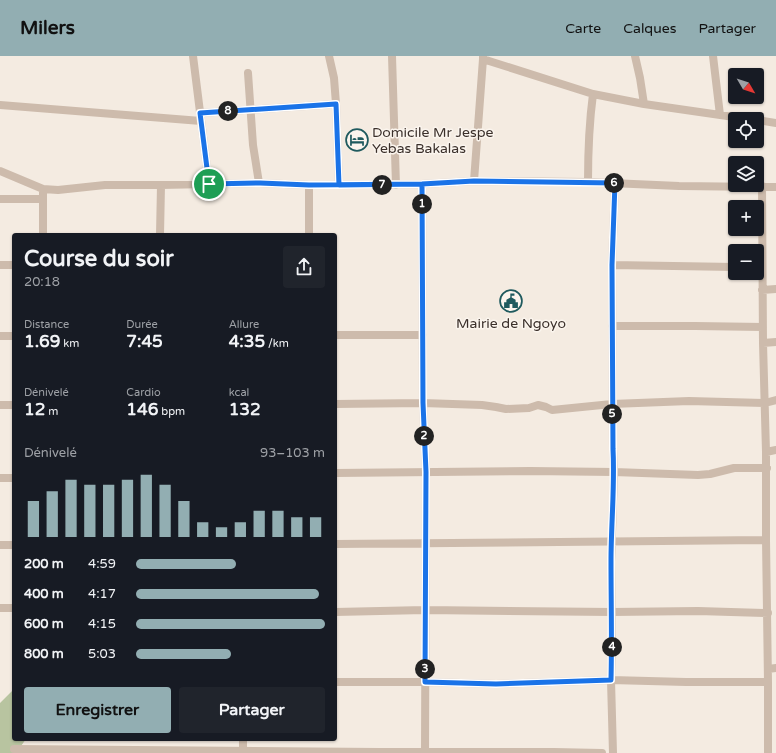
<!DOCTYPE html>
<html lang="fr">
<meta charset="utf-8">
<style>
:root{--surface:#171b24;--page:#20242c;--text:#f1f3f6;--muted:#9ea1a6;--accent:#92aeb2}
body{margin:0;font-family:"Varela Round",sans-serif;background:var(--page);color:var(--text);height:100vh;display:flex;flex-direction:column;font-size:15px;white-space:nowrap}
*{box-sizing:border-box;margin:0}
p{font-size:13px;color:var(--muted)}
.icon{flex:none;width:22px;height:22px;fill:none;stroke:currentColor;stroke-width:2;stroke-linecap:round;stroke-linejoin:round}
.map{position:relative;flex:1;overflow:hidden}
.side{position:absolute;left:12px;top:177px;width:325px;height:508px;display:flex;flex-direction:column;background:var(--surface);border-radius:4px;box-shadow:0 1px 3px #0004}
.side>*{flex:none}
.needle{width:26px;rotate:129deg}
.fabs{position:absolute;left:728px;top:12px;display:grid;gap:8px}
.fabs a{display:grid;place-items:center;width:36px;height:36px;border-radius:4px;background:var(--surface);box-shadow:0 1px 3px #0004;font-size:20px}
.pin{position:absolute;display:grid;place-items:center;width:34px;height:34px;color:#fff;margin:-17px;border:2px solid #fff;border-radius:50%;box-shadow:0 1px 4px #0007}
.km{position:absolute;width:20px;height:20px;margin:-10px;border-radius:50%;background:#222;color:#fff;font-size:11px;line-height:20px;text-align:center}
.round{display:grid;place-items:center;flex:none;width:42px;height:42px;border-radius:4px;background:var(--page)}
.head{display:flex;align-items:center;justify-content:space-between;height:68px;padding:0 12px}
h1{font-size:22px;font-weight:700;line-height:30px}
.figures{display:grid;grid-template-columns:repeat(3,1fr);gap:6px;height:68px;padding:4px 12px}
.figures div{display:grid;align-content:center}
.figures b{font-size:17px;font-weight:700}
.figures small{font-size:11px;font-weight:400}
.figures p{font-size:11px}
.chart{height:112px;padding:8px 12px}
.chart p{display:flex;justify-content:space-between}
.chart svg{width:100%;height:72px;margin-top:4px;stroke:var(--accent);stroke-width:6}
.primary-button{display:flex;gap:8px;margin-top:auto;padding:8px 12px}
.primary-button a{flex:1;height:46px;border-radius:4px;background:var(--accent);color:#111;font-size:16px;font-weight:700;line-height:46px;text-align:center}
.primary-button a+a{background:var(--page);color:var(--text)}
ul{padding:0 12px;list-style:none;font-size:13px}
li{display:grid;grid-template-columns:64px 48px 1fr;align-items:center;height:30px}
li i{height:10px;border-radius:5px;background:var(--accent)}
header{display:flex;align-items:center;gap:24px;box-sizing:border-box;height:56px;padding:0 20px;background:var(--accent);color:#111}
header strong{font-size:19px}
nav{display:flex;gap:22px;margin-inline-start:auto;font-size:14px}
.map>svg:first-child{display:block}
.green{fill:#b8c4a0}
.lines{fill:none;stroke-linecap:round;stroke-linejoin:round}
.minor{stroke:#cdbbac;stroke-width:8}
.route-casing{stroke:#fff;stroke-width:8}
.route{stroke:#1a73e8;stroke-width:5}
.labels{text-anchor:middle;stroke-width:3;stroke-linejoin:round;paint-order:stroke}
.poi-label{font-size:14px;fill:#3b302b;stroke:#fbf5ee;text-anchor:start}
</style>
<header>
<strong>Milers</strong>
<nav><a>Carte</a><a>Calques</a><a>Partager</a></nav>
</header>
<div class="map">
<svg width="776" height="697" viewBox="0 0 776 697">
<rect width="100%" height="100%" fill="#f4ebe1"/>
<!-- green -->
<path class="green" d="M14,633V683H26L16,697H0V647Z"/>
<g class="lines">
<!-- minor -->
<path class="minor" d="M193,0L209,128
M329,0L334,22L336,48L339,129
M392,0L396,129
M483,0V3L489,5L593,38L644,48L748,63
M635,0L640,22L644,48
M713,0L720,59
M248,17L253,89L259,127
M0,49L201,65
M200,57L336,48
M757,64L776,67
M0,115L43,133L58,134L105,129H161L259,127L309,129L422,128L474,125L588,126L679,130L776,131
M474,125L483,3
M588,126C588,95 589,68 593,38
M422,128L423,347L426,416L425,697
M762,130L763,287L766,396V484L768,626V697
M0,143H43
M43,179V133
M160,179L161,129
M309,179V129
M0,209H14
M612,209L735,211
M762,234L776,233
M612,270H695L763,271
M335,279H423
M0,280H14
M763,287L776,286
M335,348L423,347L482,349L496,351L506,353L529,352L538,349L546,351L552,354L612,348L689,345L765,347L776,344
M0,349H14
M766,396L776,394
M335,417L530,415L614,416L698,419L710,418L734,412H767
M0,422H14
M335,488L766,484
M0,489H14
M0,552H14
M335,556L425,554L612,556L698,555L768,557
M768,613L776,612
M335,626H425L496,628L611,624L686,626H768
M14,693L379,696H554L602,697
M243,697V683
M613,697L611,624L612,590L611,506L614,416L613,393L612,209L615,127"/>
</g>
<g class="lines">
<!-- route casing -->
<g class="route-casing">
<path id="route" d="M209,128L260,127L309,129L422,128L423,347L426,416L425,626L496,628L611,624C612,584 611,545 611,505C611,468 615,430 613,393L612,209L615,127L474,125L422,128L339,129L336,48L200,57L209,128"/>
</g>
<!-- route -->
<use href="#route" class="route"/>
</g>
<!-- icons -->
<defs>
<g id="hotel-ring" transform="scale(1.15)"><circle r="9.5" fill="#fbf5ee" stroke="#1f5a5e" stroke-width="1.5"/><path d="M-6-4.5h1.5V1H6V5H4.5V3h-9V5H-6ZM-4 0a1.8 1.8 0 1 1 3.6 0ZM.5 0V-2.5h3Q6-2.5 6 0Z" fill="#1f5a5e"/></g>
<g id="civic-ring" transform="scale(1.15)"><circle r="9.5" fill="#fbf5ee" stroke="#1f5a5e" stroke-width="1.5"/><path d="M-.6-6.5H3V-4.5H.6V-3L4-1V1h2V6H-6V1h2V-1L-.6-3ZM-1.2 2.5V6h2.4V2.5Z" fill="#1f5a5e"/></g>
</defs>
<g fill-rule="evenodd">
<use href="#hotel-ring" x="357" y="84"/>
<use href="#civic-ring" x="511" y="245"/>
</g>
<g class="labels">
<!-- poi labels -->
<g class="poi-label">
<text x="372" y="81">Domicile Mr Jespe<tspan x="372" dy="16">Yebas Bakalas</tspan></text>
<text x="511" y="272" text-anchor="middle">Mairie de Ngoyo</text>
</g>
</g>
</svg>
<div class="fabs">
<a><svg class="needle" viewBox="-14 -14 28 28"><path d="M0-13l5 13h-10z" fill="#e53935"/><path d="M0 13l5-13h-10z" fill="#9ea1a6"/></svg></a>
<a><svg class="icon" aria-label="locate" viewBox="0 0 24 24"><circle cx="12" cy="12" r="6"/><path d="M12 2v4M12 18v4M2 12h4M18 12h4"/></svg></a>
<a><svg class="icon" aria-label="layers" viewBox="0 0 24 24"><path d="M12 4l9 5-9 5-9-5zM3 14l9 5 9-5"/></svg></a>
<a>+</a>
<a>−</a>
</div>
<div class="pin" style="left:209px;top:128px;background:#1e9e55"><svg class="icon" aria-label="arrive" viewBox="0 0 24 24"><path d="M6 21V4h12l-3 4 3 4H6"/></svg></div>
<b class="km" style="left:422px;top:148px">1</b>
<b class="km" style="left:424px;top:380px">2</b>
<b class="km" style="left:425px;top:613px">3</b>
<b class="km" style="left:612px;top:591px">4</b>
<b class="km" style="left:612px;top:358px">5</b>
<b class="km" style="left:614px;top:127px">6</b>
<b class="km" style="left:382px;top:129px">7</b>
<b class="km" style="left:228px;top:55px">8</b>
<section class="side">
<div class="head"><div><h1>Course du soir</h1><p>20:18</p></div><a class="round"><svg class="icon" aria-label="share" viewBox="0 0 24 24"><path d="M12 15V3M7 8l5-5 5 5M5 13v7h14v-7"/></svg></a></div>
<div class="figures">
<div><p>Distance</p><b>1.69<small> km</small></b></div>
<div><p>Durée</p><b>7:45</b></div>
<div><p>Allure</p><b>4:35<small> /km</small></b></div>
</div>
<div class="figures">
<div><p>Dénivelé</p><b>12<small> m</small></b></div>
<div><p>Cardio</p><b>146<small> bpm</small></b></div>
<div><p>kcal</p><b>132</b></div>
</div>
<div class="chart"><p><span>Dénivelé</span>93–103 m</p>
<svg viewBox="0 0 160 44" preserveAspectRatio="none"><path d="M5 44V22M15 44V16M25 44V9M35 44V12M45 44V12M55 44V9M65 44V6M75 44V12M85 44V22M95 44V35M105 44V38M115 44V35M125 44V28M135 44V28M145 44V32M155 44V32"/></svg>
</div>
<ul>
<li><b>200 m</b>4:59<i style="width:53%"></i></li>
<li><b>400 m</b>4:17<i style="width:97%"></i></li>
<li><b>600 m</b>4:15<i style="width:100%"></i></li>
<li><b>800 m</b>5:03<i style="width:50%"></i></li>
</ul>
<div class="primary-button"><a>Enregistrer</a><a>Partager</a></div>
</section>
</div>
